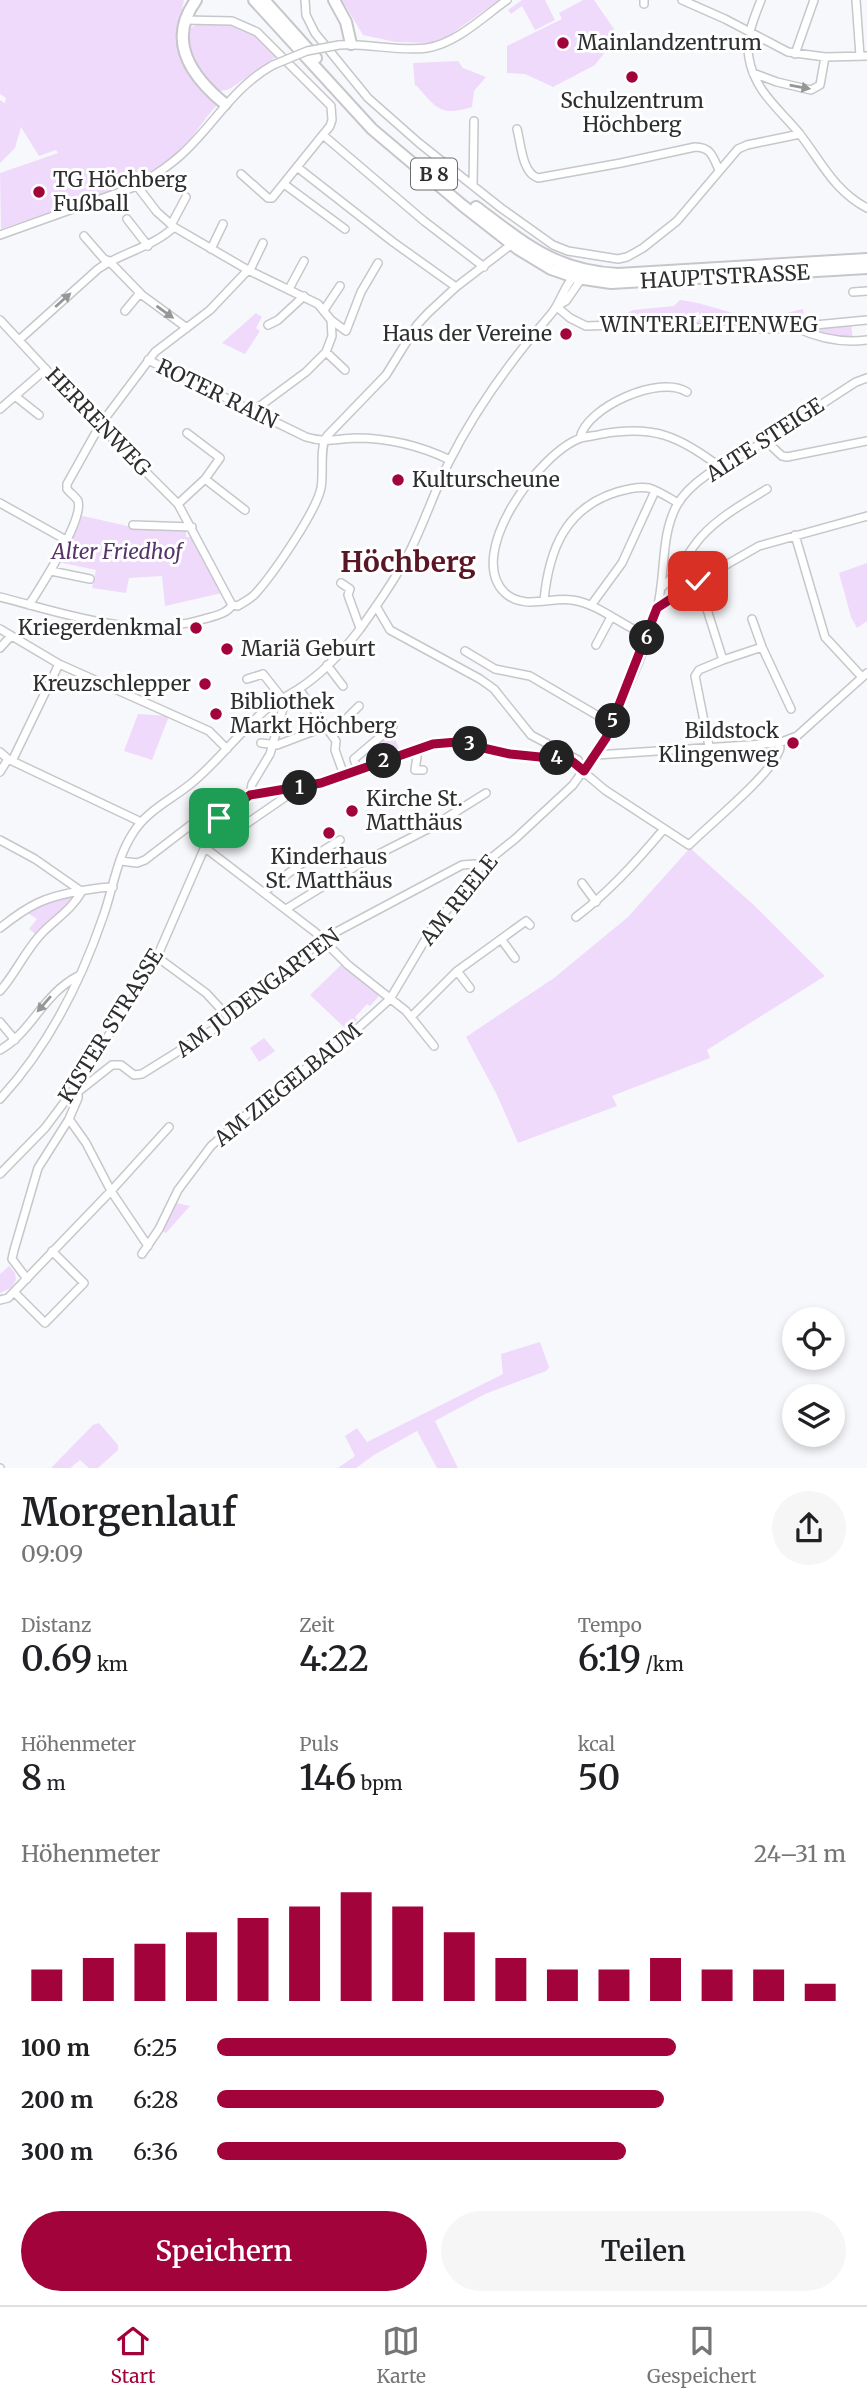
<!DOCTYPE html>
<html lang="de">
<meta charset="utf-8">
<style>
:root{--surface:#fff;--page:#f6f6f6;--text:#202124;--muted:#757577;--line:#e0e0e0;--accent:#a2033b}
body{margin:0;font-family:Merriweather,serif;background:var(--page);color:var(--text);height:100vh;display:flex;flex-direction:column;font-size:26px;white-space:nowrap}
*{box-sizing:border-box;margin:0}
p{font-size:23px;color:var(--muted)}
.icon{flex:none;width:38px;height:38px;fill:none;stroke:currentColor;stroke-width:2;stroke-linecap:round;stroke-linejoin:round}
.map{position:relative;height:1468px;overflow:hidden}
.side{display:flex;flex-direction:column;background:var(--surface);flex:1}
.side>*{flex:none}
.tools{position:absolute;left:782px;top:1307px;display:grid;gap:14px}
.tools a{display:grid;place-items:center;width:63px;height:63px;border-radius:50%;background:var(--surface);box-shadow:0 4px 10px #0003;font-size:35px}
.pin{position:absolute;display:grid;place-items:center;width:60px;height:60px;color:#fff;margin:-30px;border-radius:14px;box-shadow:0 4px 10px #0006}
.km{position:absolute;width:35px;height:35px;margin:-18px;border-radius:50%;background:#222;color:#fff;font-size:19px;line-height:35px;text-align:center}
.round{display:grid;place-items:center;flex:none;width:74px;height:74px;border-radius:37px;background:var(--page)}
.summary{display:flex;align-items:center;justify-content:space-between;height:119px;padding:0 21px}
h1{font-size:38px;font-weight:600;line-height:52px}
.stats{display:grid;grid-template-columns:repeat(3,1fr);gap:10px;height:119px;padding:7px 21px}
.stats div{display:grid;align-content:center}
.stats b{font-size:35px;font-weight:600}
.stats small{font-size:19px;font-weight:400}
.stats p{font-size:19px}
.chart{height:196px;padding:14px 21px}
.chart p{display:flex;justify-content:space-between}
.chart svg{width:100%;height:126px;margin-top:7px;stroke:var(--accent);stroke-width:6}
.action{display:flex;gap:14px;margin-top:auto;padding:14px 21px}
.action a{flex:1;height:80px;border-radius:42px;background:var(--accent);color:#fff;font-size:28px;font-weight:600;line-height:80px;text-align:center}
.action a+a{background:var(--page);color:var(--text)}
ul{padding:0 21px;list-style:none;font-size:23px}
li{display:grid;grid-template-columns:112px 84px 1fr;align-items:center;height:52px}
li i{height:18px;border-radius:9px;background:var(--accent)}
.menu{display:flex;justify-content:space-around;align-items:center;height:98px;border-top:2px solid var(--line);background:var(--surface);font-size:19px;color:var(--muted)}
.menu a{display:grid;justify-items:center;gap:4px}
.menu .selected{color:var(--accent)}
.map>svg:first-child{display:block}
.green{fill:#efdafc}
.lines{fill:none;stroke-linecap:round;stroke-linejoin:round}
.street-casing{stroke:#c6c7cb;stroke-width:10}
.primary-casing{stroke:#c6c7cb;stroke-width:14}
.street{stroke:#fff;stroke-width:7}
.primary{stroke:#fff;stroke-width:10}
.street-bridge-casing{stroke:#c6c7cb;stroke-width:10;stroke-linecap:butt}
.street-bridge{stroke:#fff;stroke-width:7}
.oneway{fill:#969697}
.route-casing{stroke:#fff;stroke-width:14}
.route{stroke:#a2033b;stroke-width:9}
.poi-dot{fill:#a2033b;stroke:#fff;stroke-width:2.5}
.labels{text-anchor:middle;stroke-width:6;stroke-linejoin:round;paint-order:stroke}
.shield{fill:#fff;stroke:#6c6d6d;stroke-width:2}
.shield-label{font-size:19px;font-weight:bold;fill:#2d2e2f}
.poi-label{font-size:21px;fill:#2d2e2f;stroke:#fff;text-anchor:start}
.street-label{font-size:21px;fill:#2d2e2f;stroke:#fff}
.park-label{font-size:21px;font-style:italic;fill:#57356a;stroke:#fff}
.district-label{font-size:28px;font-weight:bold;fill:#5b1625;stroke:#fff}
</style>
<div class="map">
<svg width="867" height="1469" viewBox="0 0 867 1469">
<rect width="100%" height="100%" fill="#f7f8fb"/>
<!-- green -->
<path class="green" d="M0,0H184C172,52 178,69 218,104C203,119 192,141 176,154C127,193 59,208 1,229L0,173L58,153L56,150L39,156L21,127L15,148L0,163V100L5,103L6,98L0,94Z
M342,0H499L447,37L431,43L395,42L363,35Z
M522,0H545L555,20L535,30L522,6L511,14L508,10Z
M583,0H594L618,35L595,65L553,87L525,74L507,73V46L562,19L559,13Z
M203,21L247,25L279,55L231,88C202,103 188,50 187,30Z
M458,61L463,68L486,77L474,91L472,107C441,117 436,108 417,86H415L413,63Z
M680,300C704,302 725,313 749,316C767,319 785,313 803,309L805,325L749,327L695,325L699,319V312L688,314L687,323L643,320L603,322L602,314H610L617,319L633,310L674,306Z
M256,313L262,317L256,328L260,331L245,354L222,343Z
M851,324L853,339L812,331L810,329Z
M78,515L132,527L186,531V537H193L222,593L165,606L162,576L129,578L126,593L92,588L96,570L58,562Z
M867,563V621L857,628L851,617L839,573Z
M138,714L169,716L152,760L124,751Z
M391,730L402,755L390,759L386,752L368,758L366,751Z
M690,848L756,907L825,976L707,1050L710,1058L612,1096L617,1106L518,1143L497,1095L466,1037L554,978L628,917Z
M72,895L75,900L37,935L29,929L37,919L26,912L45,902Z
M342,964L379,996L370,1006L367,1004L355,1017L357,1020L347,1030L310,995Z
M264,1038L275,1051L259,1062L250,1048Z
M172,1202L190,1206L166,1233L159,1229Z
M9,1266L15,1273L16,1280L11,1288L0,1293V1274Z
M540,1342L549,1367L546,1371L485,1394L435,1421L458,1468H437L417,1431L374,1455L356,1468H338L355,1456L345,1436L357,1428L367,1442L503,1374L501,1354Z
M99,1423L118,1445V1450L98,1468H89L80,1460L70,1468H51L93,1425Z"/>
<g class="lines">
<!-- street casing -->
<g class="street-casing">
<path id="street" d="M305,0L306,15L315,33L368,98L419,143L501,208L553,245L568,251L618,259L627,257L643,248L677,221L738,149L747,145L800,134
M682,0L725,19L788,52L825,57L867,56
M761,0C754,18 745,38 749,58C754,90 779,109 799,133C821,161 834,191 867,208
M856,0L860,56
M644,4V0
M185,20L232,21L257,32L331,106L332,120L330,126L272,198H268L241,174
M339,45C368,43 400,52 427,48C457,43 483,17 507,0
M795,54L814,0
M753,73L777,82L811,90L820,85L825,57
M517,129C521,144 522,173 538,178L621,163L695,147C711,147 713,157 719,170
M323,135L424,221L484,267
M297,167L393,242L456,287
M284,184L345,229
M473,185L474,121
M137,186L157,212L174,227L248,270L318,304L331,320L332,336L326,352L306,372L260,406L256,414
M127,219L148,246
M171,225L186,197
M0,235L137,186C152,177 169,166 182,154C215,124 232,88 273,65
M84,236L104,259L109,261L142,295L187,328
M211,249L223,224
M250,270L263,243
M289,289L304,261
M853,292L867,291
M559,305L566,301L582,278
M557,307L570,318L586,326L646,324L713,329H773L867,320
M324,310L340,286
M125,311L140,293
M0,320L78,404L178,504L232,605
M331,320L346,331L361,292L378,263
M268,325L278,320L304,296
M797,328C820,339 842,343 867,340
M19,340L98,269C122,252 152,248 174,227
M326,352L345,370
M148,360L306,437C325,443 335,439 355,438C387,438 421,446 450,460
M15,396L39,415
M0,409L46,369
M580,438C586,407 661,374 687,392
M766,441L782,456L787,457L867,441
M205,479L245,510
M0,503L66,540
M178,504L205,479L220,458L187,433
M133,525L192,527
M795,535L825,637L862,677
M51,571L90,579
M698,581L723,660L699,670L695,676L709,746
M341,583L350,589L348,595L360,628
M661,588C679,574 686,554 701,537C719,517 744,503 767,489
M0,597C67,614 135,640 204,619C214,616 227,614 232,605
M544,600C549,550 565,508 617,492C627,489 639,486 649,488C659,491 669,498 678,503
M592,604L622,563L655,491
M29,605C40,588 84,519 78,501C76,497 70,493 67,489V484L100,425L155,352L210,310L248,270
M232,605L238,606C245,601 251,599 256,593C273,574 316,512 321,488C324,473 319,446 327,436L386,375L417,325L428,313L456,287L512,244
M376,606L390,630L480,679L494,689L531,735L578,760L582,767
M657,608L698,581L759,546L867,516
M0,629L59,664L209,731L227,749
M648,636C621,626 600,604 572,600C549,597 524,610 505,593C464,554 540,452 581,438C588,436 595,436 602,434C654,425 679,436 720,467
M596,645L611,617
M762,647L791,709
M0,648L11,636
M465,651L495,669L530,676L612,724
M723,660L762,647L752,619
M327,665L343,686
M247,679L263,674
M299,689L336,741L335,750L344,775
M332,733L359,706
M261,743L277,745L314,731
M418,750L415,770H423
M0,752L8,759L141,822
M596,755L779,743L797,736L867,673
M12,761L59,664
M358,771L354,759L393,726
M0,772L8,759
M250,795L322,783L433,744L457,742L510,754L535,755L573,763L605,790L689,845C708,826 770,775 778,753C781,748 780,748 779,743
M212,822L250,795L252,784L270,754L284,705L282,698L263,674
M246,824L294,791
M0,840L35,859L81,891
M204,847L315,932L348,965L406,1011L434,1046
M121,861L137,863L145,860L192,824L204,819L212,822
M582,883L596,902
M264,892L298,866L340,840
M286,909L361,863L430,828L486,793
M576,917C609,892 636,862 663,830
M0,928C29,905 44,897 80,891C92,889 101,887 113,887
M501,939L515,958
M157,957L206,993L230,1019
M457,971L470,988
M0,991C16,973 26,949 43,932C57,918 72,909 82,891
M411,1017L457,971L526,921L530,925
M0,1022L15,1040
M0,1050C32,1032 42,995 78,976
M79,1091L112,1065H121L134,1075L142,1074L227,1021L323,939L462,865L475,864L480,867
M0,1099C48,1047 80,984 103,917C113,889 117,857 133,833C147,810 173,799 193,782C219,760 239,733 264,711C275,702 288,696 300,688C323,673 343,651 360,629C378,604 397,577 411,549C425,520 435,490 449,462C476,408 511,360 551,314C561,303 564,284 576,275
M69,1119L86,1143L111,1191L148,1246
M0,1174L45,1128L69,1096L138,990L157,957L211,833L212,822
M142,1254L159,1229L178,1190L211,1146L246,1115L358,1028L390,999L434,925L471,882L480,867L515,839L573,785L606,738C624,695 645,653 657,609C666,575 660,536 677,505C694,475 739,457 767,440C797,421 826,401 856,382L867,378
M27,1279L12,1259L14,1250L38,1168L69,1119L78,1098V1090
M14,1292L45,1323L84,1283L52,1251
M0,1300L8,1298L111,1191L169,1127
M0,1468V1469"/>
</g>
<!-- primary casing -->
<g class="primary-casing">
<path id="primary" d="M196,0C166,41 192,77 225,104
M254,0L372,129L462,205L518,249L551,269L577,278L611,283L867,268
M264,0L316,58
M334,0L346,22L351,44
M476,207C524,243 555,271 618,274L867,259"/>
</g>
<!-- street -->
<use href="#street" class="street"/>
<!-- primary -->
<use href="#primary" class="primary"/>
<!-- street-bridge casing -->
<g class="street-bridge-casing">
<path id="street-bridge" d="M273,65L307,51L339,45"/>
</g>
<!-- street-bridge -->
<use href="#street-bridge" class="street-bridge"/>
</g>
<!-- one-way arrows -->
<defs><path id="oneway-solid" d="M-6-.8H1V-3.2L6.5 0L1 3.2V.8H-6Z" transform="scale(1.75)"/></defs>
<g class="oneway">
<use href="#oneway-solid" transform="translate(800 87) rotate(10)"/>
<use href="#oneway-solid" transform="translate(63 300) rotate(-42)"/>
<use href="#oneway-solid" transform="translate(165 312) rotate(36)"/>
<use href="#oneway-solid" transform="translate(44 1004) rotate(131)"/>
</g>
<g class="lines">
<!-- route casing -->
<g class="route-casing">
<path id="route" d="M219,818L250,795L321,783L433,744L457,742L510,754L560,759L573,762L584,771L606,738L657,608L698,581"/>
</g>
<!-- route -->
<use href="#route" class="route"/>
</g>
<!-- markers -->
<g class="poi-dot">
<circle cx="563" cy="43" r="7"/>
<circle cx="632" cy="77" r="7"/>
<circle cx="39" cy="192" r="7"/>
<circle cx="566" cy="334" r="7"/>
<circle cx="398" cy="480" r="7"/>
<circle cx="196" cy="628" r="7"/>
<circle cx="227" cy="649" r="7"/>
<circle cx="205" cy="684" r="7"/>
<circle cx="216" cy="714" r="7"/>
<circle cx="793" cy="743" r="7"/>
<circle cx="352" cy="811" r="7"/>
<circle cx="329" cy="833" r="7"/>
</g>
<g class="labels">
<!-- shield labels -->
<rect class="shield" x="411" y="158.5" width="46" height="31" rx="5"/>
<g class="shield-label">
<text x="434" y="181">B 8</text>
</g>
<!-- poi labels -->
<g class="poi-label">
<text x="577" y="50">Mainlandzentrum</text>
<text x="632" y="108" text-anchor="middle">Schulzentrum<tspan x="632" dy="24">Höchberg</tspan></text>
<text x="53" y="187">TG Höchberg<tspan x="53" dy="24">Fußball</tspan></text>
<text x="552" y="341" text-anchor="end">Haus der Vereine</text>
<text x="412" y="487">Kulturscheune</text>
<text x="182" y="635" text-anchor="end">Kriegerdenkmal</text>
<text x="241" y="656">Mariä Geburt</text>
<text x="191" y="691" text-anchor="end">Kreuzschlepper</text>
<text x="230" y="709">Bibliothek<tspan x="230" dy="24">Markt Höchberg</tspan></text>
<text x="779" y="738" text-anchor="end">Bildstock<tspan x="779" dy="24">Klingenweg</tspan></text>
<text x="366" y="806">Kirche St.<tspan x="366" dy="24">Matthäus</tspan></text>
<text x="329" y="864" text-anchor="middle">Kinderhaus<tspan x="329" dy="24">St. Matthäus</tspan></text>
</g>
<!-- street labels -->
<g class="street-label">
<text transform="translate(725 277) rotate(-3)" y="7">HAUPTSTRASSE</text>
<text x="709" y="332">WINTERLEITENWEG</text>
<text transform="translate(217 394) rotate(26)" y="7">ROTER RAIN</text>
<text transform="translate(98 422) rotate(46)" y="7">HERRENWEG</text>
<text transform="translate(765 440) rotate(-33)" y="7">ALTE STEIGE</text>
<text transform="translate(459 900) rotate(-51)" y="7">AM REELE</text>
<text transform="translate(258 993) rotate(-37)" y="7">AM JUDENGARTEN</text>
<text transform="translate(111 1026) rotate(-58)" y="7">KISTER STRASSE</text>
<text transform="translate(288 1085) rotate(-39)" y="7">AM ZIEGELBAUM</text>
</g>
<!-- park labels -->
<g class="park-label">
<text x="117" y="559">Alter Friedhof</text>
</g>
<!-- district labels -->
<g class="district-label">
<text x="408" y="572">Höchberg</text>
</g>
</g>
</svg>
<div class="tools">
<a><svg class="icon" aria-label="locate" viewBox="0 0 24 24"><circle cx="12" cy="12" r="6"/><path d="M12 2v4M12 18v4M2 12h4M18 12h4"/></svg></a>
<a><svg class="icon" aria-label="layers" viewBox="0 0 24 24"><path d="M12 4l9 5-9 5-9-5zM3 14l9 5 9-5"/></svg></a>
</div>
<div class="pin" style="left:219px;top:818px;background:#1e9e55"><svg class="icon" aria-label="arrive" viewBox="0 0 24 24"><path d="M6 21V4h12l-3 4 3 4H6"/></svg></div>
<div class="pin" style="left:698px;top:581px;background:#d93025"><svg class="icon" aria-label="check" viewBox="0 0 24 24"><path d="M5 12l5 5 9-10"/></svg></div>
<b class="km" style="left:300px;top:788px">1</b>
<b class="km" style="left:384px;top:761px">2</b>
<b class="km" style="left:470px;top:744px">3</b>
<b class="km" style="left:557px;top:758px">4</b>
<b class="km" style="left:613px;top:721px">5</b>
<b class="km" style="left:647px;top:638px">6</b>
</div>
<section class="side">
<div class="summary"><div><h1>Morgenlauf</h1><p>09:09</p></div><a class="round"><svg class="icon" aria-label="share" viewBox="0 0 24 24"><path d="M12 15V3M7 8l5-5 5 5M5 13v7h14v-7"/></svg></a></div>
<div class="stats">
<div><p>Distanz</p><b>0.69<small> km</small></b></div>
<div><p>Zeit</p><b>4:22</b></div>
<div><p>Tempo</p><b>6:19<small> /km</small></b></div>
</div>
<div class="stats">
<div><p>Höhenmeter</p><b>8<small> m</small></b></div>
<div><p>Puls</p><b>146<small> bpm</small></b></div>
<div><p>kcal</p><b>50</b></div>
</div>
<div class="chart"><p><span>Höhenmeter</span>24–31 m</p>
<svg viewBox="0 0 160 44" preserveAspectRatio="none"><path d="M5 44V33M15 44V29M25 44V24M35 44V20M45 44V15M55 44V11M65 44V6M75 44V11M85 44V20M95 44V29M105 44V33M115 44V33M125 44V29M135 44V33M145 44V33M155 44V38"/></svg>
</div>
<ul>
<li><b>100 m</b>6:25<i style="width:73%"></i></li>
<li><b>200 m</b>6:28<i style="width:71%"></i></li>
<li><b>300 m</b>6:36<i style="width:65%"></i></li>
</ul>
<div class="action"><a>Speichern</a><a>Teilen</a></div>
</section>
<nav class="menu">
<a class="selected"><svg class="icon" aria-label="home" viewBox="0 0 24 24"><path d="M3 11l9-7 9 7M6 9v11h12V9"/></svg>Start</a>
<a><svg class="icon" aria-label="map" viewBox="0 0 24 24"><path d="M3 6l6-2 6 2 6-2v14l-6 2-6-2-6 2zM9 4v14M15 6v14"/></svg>Karte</a>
<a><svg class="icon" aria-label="saved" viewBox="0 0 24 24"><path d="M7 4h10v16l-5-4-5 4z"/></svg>Gespeichert</a>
</nav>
